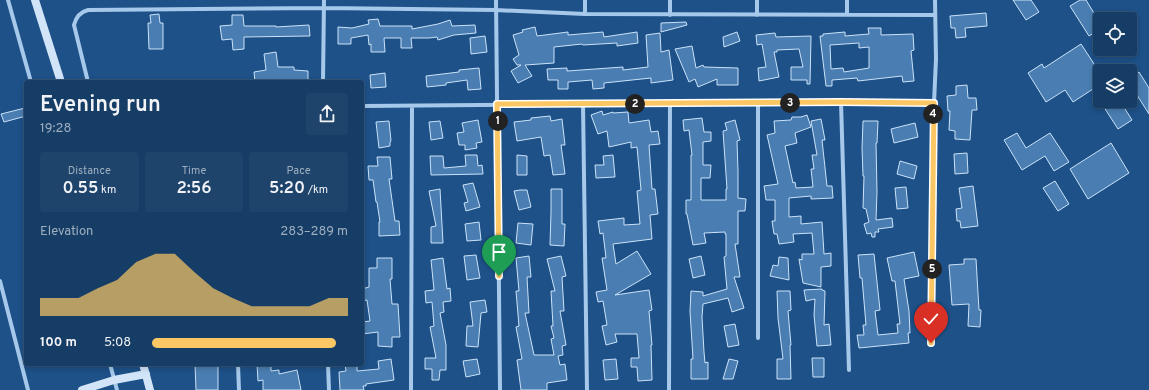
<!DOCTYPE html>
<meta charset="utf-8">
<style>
:root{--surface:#163d66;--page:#1f446c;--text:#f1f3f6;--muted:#9eaebf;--line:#35567a;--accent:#fbc765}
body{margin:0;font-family:Overpass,sans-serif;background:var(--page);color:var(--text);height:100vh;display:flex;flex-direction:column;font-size:15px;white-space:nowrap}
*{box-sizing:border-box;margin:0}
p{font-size:13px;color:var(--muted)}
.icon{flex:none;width:22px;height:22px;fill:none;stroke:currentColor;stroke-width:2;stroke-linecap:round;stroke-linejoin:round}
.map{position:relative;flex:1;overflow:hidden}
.drawer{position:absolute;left:24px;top:80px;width:340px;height:286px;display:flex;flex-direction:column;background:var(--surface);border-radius:4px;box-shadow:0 2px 6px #0003,0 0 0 1px var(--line)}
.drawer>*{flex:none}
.fabs{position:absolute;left:1093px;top:12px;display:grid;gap:8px}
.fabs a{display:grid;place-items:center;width:44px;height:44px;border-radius:4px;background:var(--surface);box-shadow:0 2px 6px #0003,0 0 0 1px var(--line);font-size:20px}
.pin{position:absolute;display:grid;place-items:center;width:34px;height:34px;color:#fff;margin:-41px -17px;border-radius:50% 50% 50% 0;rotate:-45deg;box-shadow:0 0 4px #0007}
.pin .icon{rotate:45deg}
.km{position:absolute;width:20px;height:20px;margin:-10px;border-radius:50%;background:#222;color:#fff;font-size:11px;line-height:20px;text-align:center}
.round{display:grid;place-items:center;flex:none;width:42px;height:42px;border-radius:4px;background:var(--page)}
.headline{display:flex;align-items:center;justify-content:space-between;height:68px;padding:0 16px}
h1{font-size:22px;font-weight:600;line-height:30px}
.figures{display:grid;grid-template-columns:repeat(3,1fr);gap:6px;height:68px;padding:4px 16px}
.figures div{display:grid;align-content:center;border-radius:4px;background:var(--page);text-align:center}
.figures b{font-size:17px;font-weight:600}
.figures small{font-size:11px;font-weight:400}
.figures p{font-size:11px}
.chart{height:112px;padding:8px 16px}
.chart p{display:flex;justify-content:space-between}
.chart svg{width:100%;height:72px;margin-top:4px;fill:var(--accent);opacity:.7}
ul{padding:0 16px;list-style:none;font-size:13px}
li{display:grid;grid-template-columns:64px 48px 1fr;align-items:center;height:30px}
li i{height:10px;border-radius:5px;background:var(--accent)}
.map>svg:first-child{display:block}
.building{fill:#4a7eb2;stroke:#cbe2f8;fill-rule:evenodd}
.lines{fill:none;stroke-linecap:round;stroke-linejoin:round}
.street{stroke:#a6c9eb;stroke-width:4}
.secondary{stroke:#d2e5f8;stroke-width:8}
.route-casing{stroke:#fff;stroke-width:8}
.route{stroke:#fbc765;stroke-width:5}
</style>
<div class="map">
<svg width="1149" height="390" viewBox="0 0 1149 390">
<rect width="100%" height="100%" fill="#1d5188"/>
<!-- building -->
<path class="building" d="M1013,0H1031L1039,12L1026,20Z
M1080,0H1086L1100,23V29L1089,36L1070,6Z
M986,13L987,26L965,28L966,37L956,38L955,28H951L950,16Z
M159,14L160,23H163V49H149L148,23H151L150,15Z
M232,15H243L244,26H276V27L309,25L310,36L244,37V49L233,50L232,39L222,40L220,26L232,25Z
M378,19L380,26H412V29L438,24L450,20L452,26L475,25L476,33L454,35L438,40L437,37L429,38H411L412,48H401V38H384L385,52H371V44L369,45L368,35L351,38V44H338V27L352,28L369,24L368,20Z
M686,22L687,25L661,32V23Z
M535,27L537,36L568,32V35L603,32L604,37L637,32L638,43L617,46V43L583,45L582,44L554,47V63L525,65L532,76L518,83L511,71L521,65H517L513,59L519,55L513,35L523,32L522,30Z
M868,28H881V35L913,34L914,50L911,51L914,81L903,82L902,76L858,81L857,78L832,80V86H826L820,36H823V34L845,32V36L869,34ZM859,43V48L869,47V68L844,72L843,68L831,69L830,45Z
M737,32L740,41L724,47L723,37Z
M660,33L661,52L669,50L673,80L651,83V78L604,83V88L593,89L592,80L568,82V89H558V80H548L547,69L567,68V71L623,67V70L648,67L646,35Z
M775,33L776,37L811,36L810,84H807V80H791V67H803L799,49L777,50V52H774L779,77L759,81L758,68L766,67L762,44L757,45L756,35Z
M485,36L487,52L471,54L470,38Z
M1081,44L1100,73V101L1093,89L1073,102L1065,90L1046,102L1028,73L1042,64L1044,68Z
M692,46L696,68L703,65L704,67L738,68V85H717V79L698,87L695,79L689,82L675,49Z
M276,52L278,67H294V70L308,71V82H283V80L274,82H255L254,72L266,70L264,54Z
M479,68L481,89L468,90L467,80L446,83V85L427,87L426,76L459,72V70Z
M1139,72L1149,88V114L1130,84V78Z
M385,73L386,87L371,88L370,75Z
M967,85L968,98H976L977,110H972L970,140L955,139V131L949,130L950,111H948L947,96L956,95V86Z
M1100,101H1120L1132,120L1118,129Z
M25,108L26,116L4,122L1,114Z
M602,111L603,115L613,112V113L628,112L629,123L649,120L651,132L658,131L660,144L649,145L652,189H655L658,214L650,215L652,239L613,244L616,264L637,251L651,274L615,295L649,290L652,310L649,311L652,345H651L652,380L638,381L637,367H631V358H639L637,334H615L617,342L606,345L602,326L607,325L603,301L598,302L596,292L607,290L602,258H606L603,233L600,234L598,221L624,218V225L640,224L637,191L641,190L637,147L631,148V142L609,147L607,131L598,134L591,115Z
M807,115L811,127L795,133L797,143L785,146L793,183L795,182L796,188L813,187L811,169H814L812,155H817L811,121L821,119L825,140H822L827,186H832L833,198L811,199V196L789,198V217L801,216V224L822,222L824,254L831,253V266L821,267V287L803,283L799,259L802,260V254H814L812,233L793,234L794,242L779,244L777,234H774L772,221H775V200H766L764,186L778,184L767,135L775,133L774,121L791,120L792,117H801Z
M550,116L551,121L562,119L565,145H561L565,174L553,175L550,155L544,156L541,137L517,141L514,122L531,120V118Z
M702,118L704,132H711V141L703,142V165H711L710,178H701V200H726V189H727L723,131L727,130L725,123L735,120L740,140L737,141L738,171V198L746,199L745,211H738V244H735L740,277H734L744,308L732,312L728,298L703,304L702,317L704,352L705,363L708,362V379H691V359H693L690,311L691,291L703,292V296L727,289L724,257L726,256V234H725V232L704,233L706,243L693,245L687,214H686V200H691V155H692L689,130L684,131L683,120Z
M478,120L482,142L476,143L477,148L465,150V145H459L457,133L464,132L462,123Z
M389,121L391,141L390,142V146L379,148L376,122Z
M440,121L443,138L431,140L429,122Z
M863,121H878L877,143H876L877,192L876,220L892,218L893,227L878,229L879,232H875V237H872L871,233L867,234L864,224L869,222L866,209L863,208L864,176H863L862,148Z
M915,123L918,137L894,143L891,129Z
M1017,133L1026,148L1050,133L1069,162L1054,171L1045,156L1022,170L1004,140Z
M1111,143L1129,173L1088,199L1070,169Z
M967,153L968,173L955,174L954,154Z
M465,155H477L478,166L482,165L483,174L431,175L430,156H443L444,168L466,166Z
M517,155L527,156V175H517Z
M613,155L615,177L596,178L595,165H604L603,156Z
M377,157H390L392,179H389L395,221H399L400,235L379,236V222H380L377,202H376L373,180H369L368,166H378Z
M900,161L917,166L914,179L897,174Z
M1055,181L1069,204L1058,211L1043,188Z
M473,183L480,207L466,211L464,203L468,202L463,185Z
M973,186L978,226L961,228L960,221H957L956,209L962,208L959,188Z
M906,187L908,208L897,209L895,188Z
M440,189L443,243H431V227L436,226L429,191Z
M551,189H562V224H565L564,246L550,245L551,212Z
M520,190H527L531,207L519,210L514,191Z
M479,222L481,240L467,241L465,224Z
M518,223L533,224L531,245L516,243Z
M914,252L919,276L904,279L909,311L910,333H908L909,343L859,348L857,335H864L863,325H866L862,278H860L858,255L874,254L880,310L875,311L878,335L898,333L897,324H900L895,281H892L887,258Z
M476,255L480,278L467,280L464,256Z
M529,256L531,277H527L529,313H525L534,355H554L551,339L554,338L551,326H553L551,291H555L547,259L561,256L566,276L562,277L564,311H560L566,345L562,346L563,355L558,356L560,365L565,364L567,380L547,383V390H521L517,360L522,359L516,327L519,326L516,291H519L516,258Z
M701,256L705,275L693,278L689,259Z
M779,257L788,258L789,280L770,276L773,265L778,266Z
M377,258H392V279H390L392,304H398L400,337H392V347L378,346V332L362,334V322L370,321L367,300L362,301V289L369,287V268H377Z
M443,258L447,289L450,288L451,301L443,302L444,312L440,313L446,345V370H440L439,380H432V369H425V358H436L430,327L434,326L432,302L426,303L425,291L434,290L431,260Z
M964,259H976L979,310H981L980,327L968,326L969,304L952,305L949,265L964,264Z
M822,289V290L825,291L824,325L829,324L831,345L817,346L814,315L815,299L806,301L804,290Z
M777,291H790L791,310L788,311L791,345H790L791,379H777V359H783L778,318Z
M485,300L487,312L481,313L478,347L466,346L467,326H473L470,302Z
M735,324L739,345L728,347L724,326Z
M812,358H824V377H813Z
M391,359L394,380L366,384V386H363L364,390H340L339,372L346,371L345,364H357V371L379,369L378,361Z
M477,359L480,374L466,377L463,361Z
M616,359L618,379L605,380L603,360Z
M729,359L738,361L733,379H723Z
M195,364H218V390H196Z
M257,364H271V371L279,370V374L297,370L301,390H263V380L258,381Z"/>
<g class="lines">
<!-- street -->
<path class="street" d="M8,0L31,82
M496,0L500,390
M585,0V14
M847,0V14
M670,15V0
M757,15V0
M88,82L74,25C76,17 80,12 88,10L324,8L496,10L585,14L935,15
M323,82L324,0
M841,102L849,370
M758,103V338
M583,104L587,390
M362,106L841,102L934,103
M0,281L28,390
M931,343L934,103L936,59L935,0
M110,364L117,390
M238,364L239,390
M328,364L329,390
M411,390L412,106
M669,390L670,103"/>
<!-- secondary -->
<path class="secondary" d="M35,0L61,82
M143,364L150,390
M82,390L114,380L146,374"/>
</g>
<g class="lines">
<!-- route casing -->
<g class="route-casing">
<path id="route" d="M499,276L497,104L841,102L934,103L931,343"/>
</g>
<!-- route -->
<use href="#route" class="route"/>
</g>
</svg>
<div class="fabs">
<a><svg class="icon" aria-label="locate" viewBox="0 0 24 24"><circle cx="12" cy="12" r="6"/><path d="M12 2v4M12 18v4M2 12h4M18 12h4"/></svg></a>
<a><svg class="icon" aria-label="layers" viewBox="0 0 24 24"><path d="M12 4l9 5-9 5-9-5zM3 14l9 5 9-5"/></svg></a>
</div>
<div class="pin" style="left:499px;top:276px;background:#1e9e55"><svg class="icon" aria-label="arrive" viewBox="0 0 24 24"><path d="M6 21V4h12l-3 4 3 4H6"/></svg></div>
<div class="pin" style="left:931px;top:343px;background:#d93025"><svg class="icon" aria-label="check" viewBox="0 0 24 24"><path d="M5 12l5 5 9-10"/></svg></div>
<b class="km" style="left:498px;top:121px">1</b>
<b class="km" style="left:635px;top:104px">2</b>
<b class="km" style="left:790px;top:103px">3</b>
<b class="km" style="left:933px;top:114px">4</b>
<b class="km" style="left:932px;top:269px">5</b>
<section class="drawer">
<div class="headline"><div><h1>Evening run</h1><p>19:28</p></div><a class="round"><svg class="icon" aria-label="share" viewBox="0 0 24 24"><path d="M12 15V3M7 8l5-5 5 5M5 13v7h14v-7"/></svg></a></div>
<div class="figures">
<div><p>Distance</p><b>0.55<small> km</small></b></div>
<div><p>Time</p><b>2:56</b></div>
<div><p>Pace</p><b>5:20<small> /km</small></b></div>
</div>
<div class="chart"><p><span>Elevation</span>283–289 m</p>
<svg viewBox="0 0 160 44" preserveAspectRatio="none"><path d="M0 44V33L10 33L20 33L30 27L40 22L50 11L60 6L70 6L80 17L90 27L100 33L110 38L120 38L130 38L140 38L150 33L160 33V44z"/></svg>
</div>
<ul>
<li><b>100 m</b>5:08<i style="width:94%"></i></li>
</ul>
</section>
</div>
